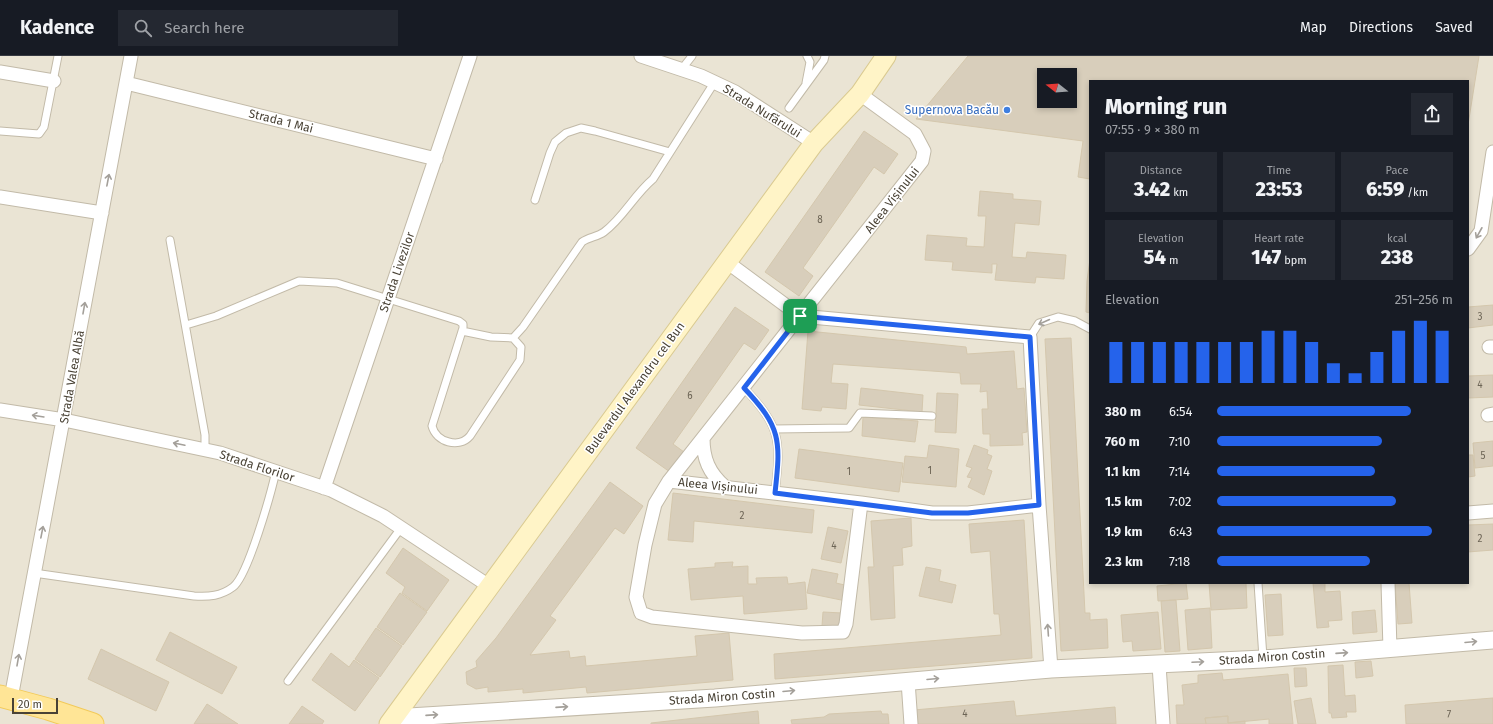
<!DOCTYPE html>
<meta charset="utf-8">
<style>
:root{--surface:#171b24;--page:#242831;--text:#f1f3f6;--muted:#9ea1a6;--line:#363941;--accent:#2563eb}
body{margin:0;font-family:"Fira Sans",sans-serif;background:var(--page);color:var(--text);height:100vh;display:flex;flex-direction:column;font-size:15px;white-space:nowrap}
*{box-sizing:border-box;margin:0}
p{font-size:13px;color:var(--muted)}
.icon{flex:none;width:22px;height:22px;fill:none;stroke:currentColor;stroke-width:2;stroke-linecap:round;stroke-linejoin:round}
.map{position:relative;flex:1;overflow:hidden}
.details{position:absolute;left:1089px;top:24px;width:380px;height:504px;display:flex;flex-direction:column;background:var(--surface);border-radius:0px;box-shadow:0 2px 6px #0003}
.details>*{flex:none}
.needle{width:26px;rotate:287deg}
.controls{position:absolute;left:1037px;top:12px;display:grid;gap:8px}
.controls a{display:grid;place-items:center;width:40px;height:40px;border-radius:0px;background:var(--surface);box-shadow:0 2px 6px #0003;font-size:20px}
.scale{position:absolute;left:12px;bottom:10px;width:46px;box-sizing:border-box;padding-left:4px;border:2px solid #494235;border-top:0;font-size:11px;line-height:14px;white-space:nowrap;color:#494235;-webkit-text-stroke:3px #fff;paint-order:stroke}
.pin{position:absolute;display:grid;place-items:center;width:34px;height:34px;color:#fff;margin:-17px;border-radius:8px;box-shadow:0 2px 6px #0006}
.round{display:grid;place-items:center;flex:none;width:42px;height:42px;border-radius:0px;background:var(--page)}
.head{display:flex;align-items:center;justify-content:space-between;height:68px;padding:0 16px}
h1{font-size:22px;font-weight:800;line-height:30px}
.figures{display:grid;grid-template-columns:repeat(3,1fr);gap:6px;height:68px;padding:4px 16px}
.figures div{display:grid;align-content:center;border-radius:0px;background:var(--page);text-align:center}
.figures b{font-size:20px;font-weight:800}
.figures small{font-size:11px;font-weight:400}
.figures p{font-size:11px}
.chart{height:112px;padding:8px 16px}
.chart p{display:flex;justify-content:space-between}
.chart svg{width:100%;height:72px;margin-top:4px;stroke:var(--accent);stroke-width:6}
ul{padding:0 16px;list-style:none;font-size:13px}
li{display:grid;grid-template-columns:64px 48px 1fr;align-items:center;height:30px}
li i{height:10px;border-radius:5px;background:var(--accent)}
header{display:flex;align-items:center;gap:24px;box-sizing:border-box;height:56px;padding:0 20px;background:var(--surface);border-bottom:1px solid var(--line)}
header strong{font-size:19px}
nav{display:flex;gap:22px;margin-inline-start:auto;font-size:14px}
.search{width:280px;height:36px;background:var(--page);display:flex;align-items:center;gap:10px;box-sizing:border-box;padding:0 14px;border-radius:0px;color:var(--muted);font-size:15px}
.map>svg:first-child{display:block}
.residential{fill:#eae4d4;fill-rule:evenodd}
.building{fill:#d8cebb;stroke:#d4c7ad;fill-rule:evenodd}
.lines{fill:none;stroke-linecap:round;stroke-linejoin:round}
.service-casing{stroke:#c2baa8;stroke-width:9}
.minor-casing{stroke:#c2baa8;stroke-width:15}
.tertiary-casing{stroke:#c2baa8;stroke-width:19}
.secondary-casing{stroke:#daca91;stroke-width:21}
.primary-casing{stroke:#f2ca59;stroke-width:23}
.service{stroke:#fff;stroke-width:7}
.minor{stroke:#fff;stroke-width:13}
.tertiary{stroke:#fff;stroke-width:17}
.secondary{stroke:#fff4c7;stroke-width:19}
.primary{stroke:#ffe596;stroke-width:21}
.oneway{stroke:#a4a09a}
.route-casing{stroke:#fff;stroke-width:8}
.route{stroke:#2563eb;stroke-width:5}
.shop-dot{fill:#3f7fe0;stroke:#fff;stroke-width:1.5}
.labels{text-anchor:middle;stroke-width:3;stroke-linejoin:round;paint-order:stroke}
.number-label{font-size:10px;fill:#6d6556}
.shop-label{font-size:12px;fill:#366cbe;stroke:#fff;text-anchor:end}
.street-label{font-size:12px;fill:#494235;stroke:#fff}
</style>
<header>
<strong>Kadence</strong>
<div class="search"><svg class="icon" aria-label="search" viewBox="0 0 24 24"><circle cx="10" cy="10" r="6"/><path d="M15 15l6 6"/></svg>Search here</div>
<nav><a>Map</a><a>Directions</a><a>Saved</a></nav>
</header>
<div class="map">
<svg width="1493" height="668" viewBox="0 0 1493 668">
<rect width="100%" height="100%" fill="#f5f2e7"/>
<!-- residential -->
<path class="residential" d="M0,0H1493V668H0ZM1044,19H1070V45H1044ZM1090,25H1468V527H1090Z"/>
<!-- building -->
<path class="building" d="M968,0H1479L1468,69V25H1090V123L1078,121L1083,85L916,63ZM1044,19H1070V45H1044Z
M864,75L898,98L884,118L874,111L803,212L813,220L799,240L765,216Z
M980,135L1013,138V143L1041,145L1039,169L1015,167L1012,201L1026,202L1027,196L1066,199L1064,223L1036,221L1035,227L995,224L997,208H992V217L952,214L953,206L925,204L927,179L967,182L966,190L984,191L986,160H978Z
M1090,203V257L1086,256L1087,225Z
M1493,249V269L1468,272V251Z
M735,251L769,274L755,294L744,287L673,388L684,396L670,416L636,392Z
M808,275L966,291L967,298L1014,295L1017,333L1024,332L1027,376L1022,377L1023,389L990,390V378H983L982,353H988L987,335L980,336L981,328H961L960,317L833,308L831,327L848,328L846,353L822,351L821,355L802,353Z
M1071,282L1085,557H1090V564L1107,563L1108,592L1061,595L1045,283Z
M1493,319V341L1468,342V320Z
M861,332L923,339L922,356L859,349Z
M937,337L958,338L956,377L935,376Z
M863,361L918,365L915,386L862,380Z
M1493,385V410L1475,412L1473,387Z
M929,389L959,393L956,431L902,426L905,400L927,402Z
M974,389L988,394L987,398L992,400L987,413L992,415L984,439L968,431L972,422L967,421L972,412L966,410Z
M799,393L903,407L899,436L795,422Z
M1468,399H1473L1475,420L1468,421Z
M610,426L643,450L624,478L615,472L550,560L556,564L530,599L569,595L570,602L585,600L586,610L697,600L695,580L729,577L733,624L587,637L586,631L523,637V633L488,636V631L476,633L467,628L466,616L477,611L476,605L496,582Z
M673,437L814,454L812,477L694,465L693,486L668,484Z
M911,462L912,490L902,492L903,509L893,510L895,562L871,564L868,511H874L871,465Z
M1024,464L1032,602L775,623L774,598L1001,579L999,558H994L990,495L971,497L969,468Z
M1493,468V494L1468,496V469Z
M828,471L848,475L841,507L821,503Z
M403,492L449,524L427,555L402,537L405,531L386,517Z
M733,506L732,511L748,510V528H757L756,522L787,521L788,528L805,526L807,553L744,558L743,540L691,544L688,513L715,511V507Z
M926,511L941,514L939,525L956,529L952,547L919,540Z
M812,513L838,518L836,527L849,530L846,545L807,537Z
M1186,527L1188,543L1158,545L1157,530Z
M1209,527H1246L1247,552L1211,554Z
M1313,527H1325V536L1340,535L1342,564L1328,565L1329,571L1317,572Z
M1395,527H1409L1412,567L1398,568Z
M400,537L427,556L403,589L377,571Z
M1281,538L1283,579L1268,580L1265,539Z
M1176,544L1180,595L1165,596L1161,545Z
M1210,552L1212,592L1188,594L1185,554Z
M1375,554L1377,576L1353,578L1352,556Z
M823,556L842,557L841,571L822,570Z
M1158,556L1161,593L1133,595L1132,585L1123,586L1121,559Z
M376,572L402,590L380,621L355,603Z
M170,576L237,611L222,638L156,604Z
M101,593L169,626L156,655L88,623Z
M331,597L349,611L354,604L379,622L355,655L312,624Z
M1371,605L1373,620L1356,622L1355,606Z
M1343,609L1345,640L1355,639L1356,656H1346L1347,661L1332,662L1331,657H1329L1328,610Z
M1294,612H1306L1307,630L1295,631Z
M1222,617L1223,624L1288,618L1293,668H1269V663L1228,667V660L1205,662L1206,668H1177L1176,649H1184L1182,629L1198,627V619Z
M1311,642L1316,668H1298L1294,645Z
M1493,642V668H1406L1405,649Z
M1014,645L1016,660L1115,651L1116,668H916L914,654Z
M207,648L238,668H194Z
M302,650L324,665L322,668H289Z
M758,655L759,668H651V667Z
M881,655L882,658H888L889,668H792L791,664L824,661L829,658Z
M1228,660V667L1245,665V668H1206L1205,662Z"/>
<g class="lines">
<!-- service casing -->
<g class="service-casing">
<path id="service" d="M681,14L692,0
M806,27L810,6L807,0
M789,52L824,4L825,0
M0,75L39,78L44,71L58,0
M535,144L550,97L555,86L566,77L581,72L595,75L670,96
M170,184L205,379V394
M186,269L216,260L299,225L337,227L459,265L463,268V272L432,370C436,386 459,393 470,380L520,304L521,291L513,282
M462,275L491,281L513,282L523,271L582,186C589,181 597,181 604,176C623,162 634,139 653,123L714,27
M1030,281L1039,267L1058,261L1075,265L1090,273
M744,332C781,371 781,384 775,437
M774,373L849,372L860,357L932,360
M34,517L194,540C209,541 221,540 233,531C248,520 271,437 276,415
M1258,527L1263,602
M288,625L401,472"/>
</g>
<!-- minor casing -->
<g class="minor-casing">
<path id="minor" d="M641,0L701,20L735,36L814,87
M0,16L54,25
M126,27L436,103
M860,38L915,78L924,95L922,105L669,425L655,448L645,489L636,541L641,557L652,561L802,577L843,576L846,568L861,447
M0,141L102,157
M1468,193L1481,175L1493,96
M727,206L800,260L1030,281L1039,449L1051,613
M1489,291H1493
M0,354L64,364L220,397L331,434L383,460L489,530
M1488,359L1493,358
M703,382C703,403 709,417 725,431
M669,425L861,447L932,457H968L1039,449
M324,432L470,0
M1468,457L1493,455
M1388,527L1390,593
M1159,609L1163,668
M908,625L911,668
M11,642L131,0"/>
</g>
<!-- tertiary casing -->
<g class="tertiary-casing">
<path id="tertiary" d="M393,662L715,642L1051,613L1263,603L1493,584"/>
</g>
<!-- secondary casing -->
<g class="secondary-casing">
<path id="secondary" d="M389,668L814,87L860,38L886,0"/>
</g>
<!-- primary casing -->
<g class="primary-casing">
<path id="primary" d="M0,640L48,653L93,668"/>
</g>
<!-- service -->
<use href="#service" class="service"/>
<!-- minor -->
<use href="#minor" class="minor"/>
<!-- tertiary -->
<use href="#tertiary" class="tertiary"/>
<!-- secondary -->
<use href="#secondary" class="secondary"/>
<!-- primary -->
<use href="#primary" class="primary"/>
</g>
<!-- one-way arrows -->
<defs><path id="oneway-shaft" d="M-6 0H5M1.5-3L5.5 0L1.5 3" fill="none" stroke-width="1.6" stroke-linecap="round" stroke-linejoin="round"/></defs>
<g class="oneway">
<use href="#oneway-shaft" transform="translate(108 124) rotate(-79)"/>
<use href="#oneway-shaft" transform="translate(1479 177) rotate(119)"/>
<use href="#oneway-shaft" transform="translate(84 252) rotate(-80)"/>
<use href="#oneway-shaft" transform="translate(1044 266) rotate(156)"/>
<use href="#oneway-shaft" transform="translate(38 360) rotate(-171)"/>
<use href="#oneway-shaft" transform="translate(179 388) rotate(-168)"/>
<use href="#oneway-shaft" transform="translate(42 476) rotate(-79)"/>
<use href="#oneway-shaft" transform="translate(1048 574) rotate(-94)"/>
<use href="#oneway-shaft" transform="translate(1471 586) rotate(-5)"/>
<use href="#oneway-shaft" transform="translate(1342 597) rotate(-4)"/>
<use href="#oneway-shaft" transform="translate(18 604) rotate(-80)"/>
<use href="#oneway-shaft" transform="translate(1198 606) rotate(-3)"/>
<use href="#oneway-shaft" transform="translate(933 623) rotate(-5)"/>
<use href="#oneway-shaft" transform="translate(789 635) rotate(-5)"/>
<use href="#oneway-shaft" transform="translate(562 651) rotate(-4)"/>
<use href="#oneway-shaft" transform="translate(432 659) rotate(-4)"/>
</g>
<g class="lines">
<!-- route casing -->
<g class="route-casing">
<path id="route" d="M800,260L1030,281L1039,449L968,457H932L775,437C781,384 781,371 744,332Z"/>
</g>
<!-- route -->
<use href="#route" class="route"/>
</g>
<!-- markers -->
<circle class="shop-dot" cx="1007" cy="54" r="4"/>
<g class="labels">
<!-- number labels -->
<g class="number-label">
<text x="820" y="167">8</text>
<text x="1480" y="264">3</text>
<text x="1480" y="332">4</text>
<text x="690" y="343">6</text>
<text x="1483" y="403">5</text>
<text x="930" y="418">1</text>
<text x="849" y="419">1</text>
<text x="742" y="463">2</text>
<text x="1480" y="486">2</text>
<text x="834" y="493">4</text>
<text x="965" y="661">4</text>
<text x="1449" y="662">7</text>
</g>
<!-- shop labels -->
<g class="shop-label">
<text x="999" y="58">Supernova Bacău</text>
</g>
<!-- street labels -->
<g class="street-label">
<text transform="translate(762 55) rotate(32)" y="4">Strada Nufărului</text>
<text transform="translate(281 65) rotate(14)" y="4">Strada 1 Mai</text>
<text transform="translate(892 144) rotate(-52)" y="4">Aleea Vișinului</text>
<text transform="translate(397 216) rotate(-71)" y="4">Strada Livezilor</text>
<text transform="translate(72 321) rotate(-80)" y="4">Strada Valea Albă</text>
<text transform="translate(635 332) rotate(-54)" y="4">Bulevardul Alexandru cel Bun</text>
<text transform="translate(257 410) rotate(18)" y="4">Strada Florilor</text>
<text transform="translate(718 430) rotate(6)" y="4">Aleea Vișinului</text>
<text transform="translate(1272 601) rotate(-4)" y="4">Strada Miron Costin</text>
<text transform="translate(722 641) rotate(-4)" y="4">Strada Miron Costin</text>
</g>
</g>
</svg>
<div class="controls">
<a><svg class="needle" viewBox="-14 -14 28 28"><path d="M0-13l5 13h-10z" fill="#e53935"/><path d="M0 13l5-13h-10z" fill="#9ea1a6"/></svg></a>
</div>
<div class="scale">20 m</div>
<div class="pin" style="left:800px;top:260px;background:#1e9e55"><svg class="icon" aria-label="arrive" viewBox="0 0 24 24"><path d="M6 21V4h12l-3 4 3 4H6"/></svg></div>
<section class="details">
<div class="head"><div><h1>Morning run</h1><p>07:55 · 9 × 380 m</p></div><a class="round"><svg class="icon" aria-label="share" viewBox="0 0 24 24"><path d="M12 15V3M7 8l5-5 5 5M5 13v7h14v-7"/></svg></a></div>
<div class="figures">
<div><p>Distance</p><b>3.42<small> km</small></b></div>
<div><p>Time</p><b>23:53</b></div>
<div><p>Pace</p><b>6:59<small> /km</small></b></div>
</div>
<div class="figures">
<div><p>Elevation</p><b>54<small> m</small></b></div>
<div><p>Heart rate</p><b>147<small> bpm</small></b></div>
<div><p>kcal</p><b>238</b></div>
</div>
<div class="chart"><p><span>Elevation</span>251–256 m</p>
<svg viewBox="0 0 160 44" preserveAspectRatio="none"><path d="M5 44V19M15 44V19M25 44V19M35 44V19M45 44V19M55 44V19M65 44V19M75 44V12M85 44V12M95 44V19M105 44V32M115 44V38M125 44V25M135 44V12M145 44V6M155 44V12"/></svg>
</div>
<ul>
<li><b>380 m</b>6:54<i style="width:82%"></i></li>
<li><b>760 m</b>7:10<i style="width:70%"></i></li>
<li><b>1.1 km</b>7:14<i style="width:67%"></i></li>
<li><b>1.5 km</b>7:02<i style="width:76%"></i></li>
<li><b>1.9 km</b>6:43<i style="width:91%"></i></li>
<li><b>2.3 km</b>7:18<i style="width:65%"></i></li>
</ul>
</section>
</div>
